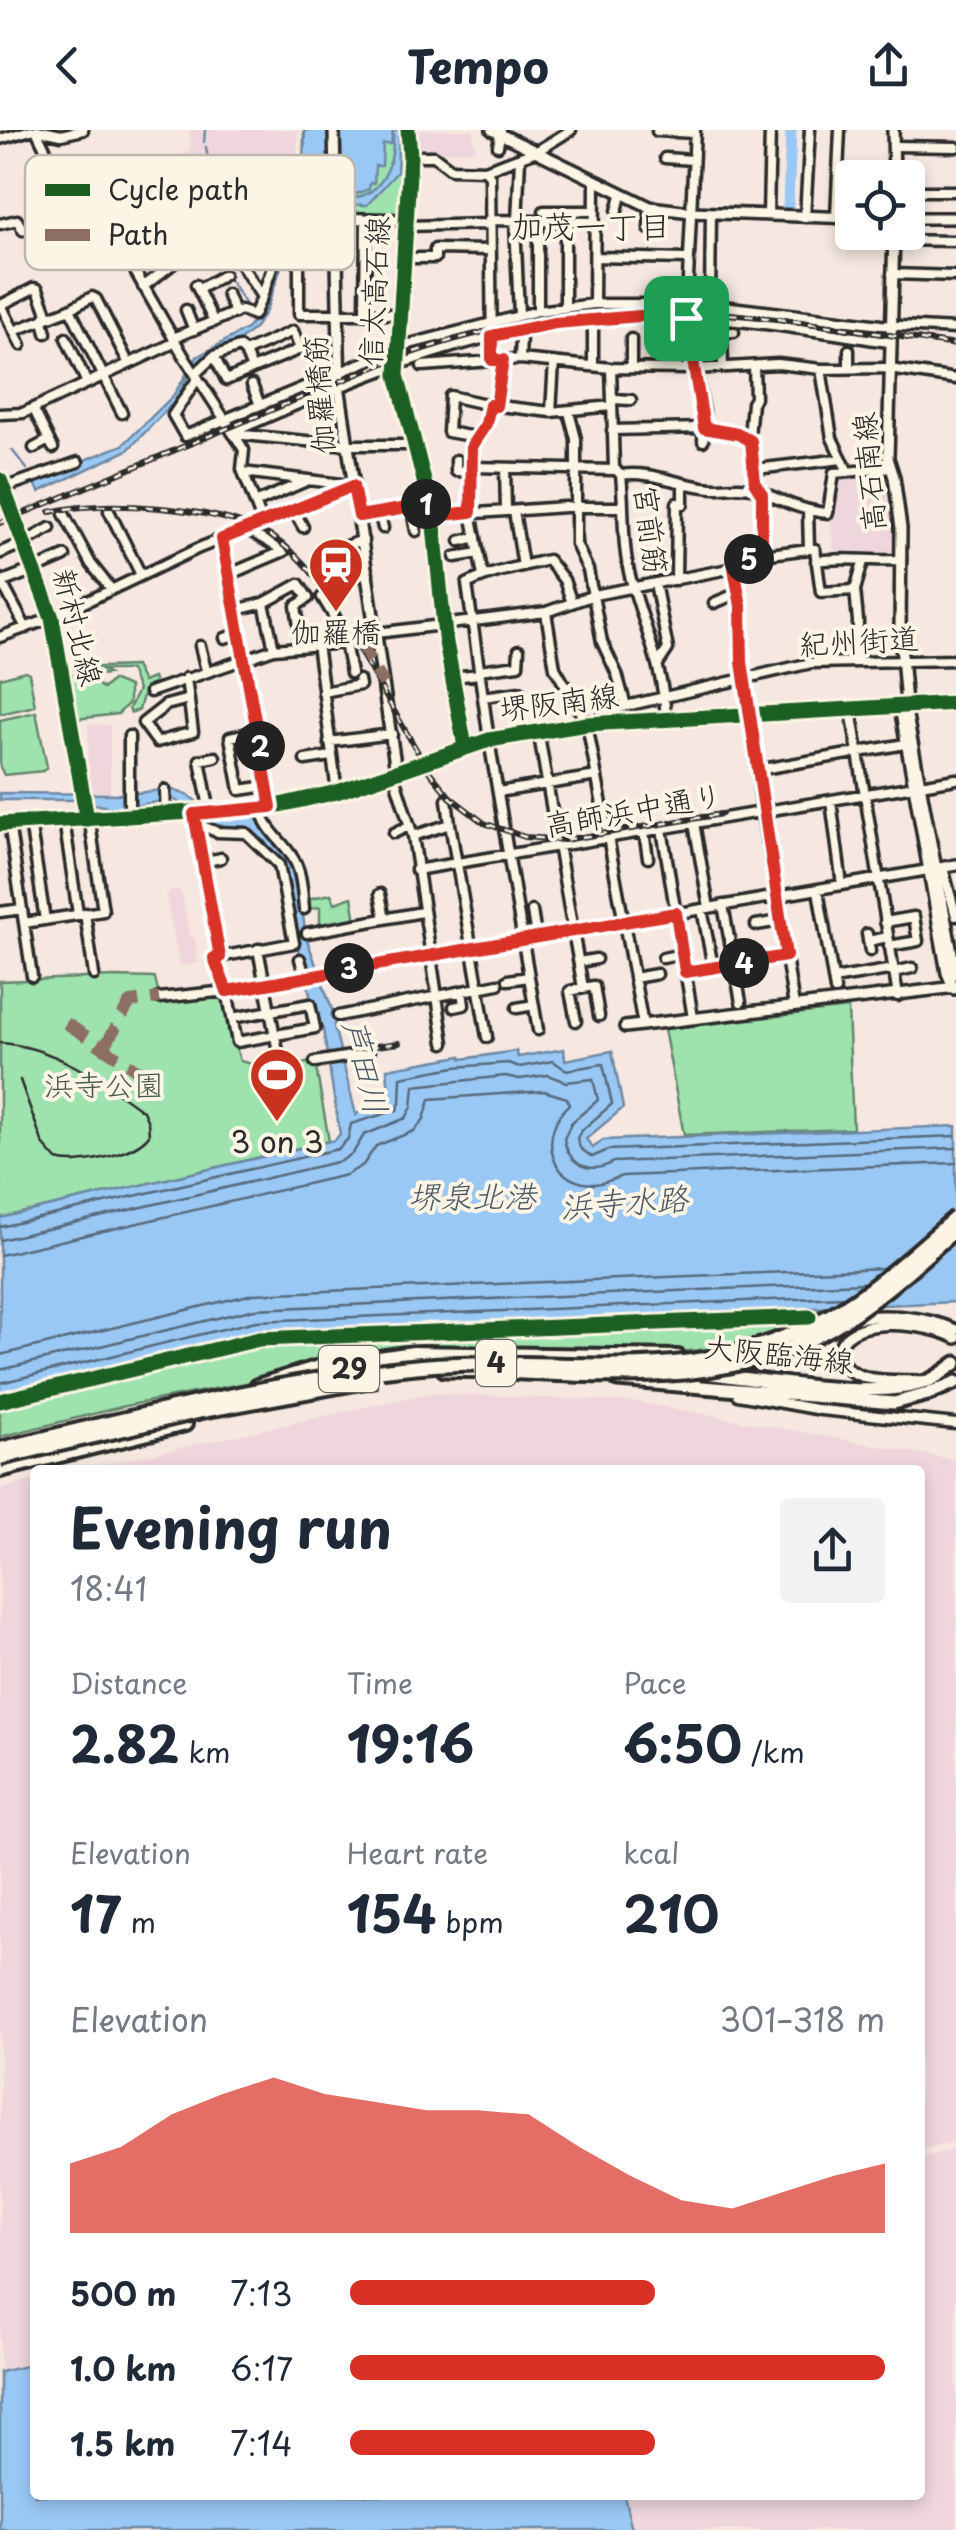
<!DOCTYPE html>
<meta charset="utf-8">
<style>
:root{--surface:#fff;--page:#f2f2f3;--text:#1f2937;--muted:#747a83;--accent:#d93025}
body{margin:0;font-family:"Playpen Sans","Klee One",sans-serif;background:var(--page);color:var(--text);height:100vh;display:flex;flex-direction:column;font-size:38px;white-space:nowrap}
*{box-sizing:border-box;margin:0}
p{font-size:32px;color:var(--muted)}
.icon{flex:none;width:55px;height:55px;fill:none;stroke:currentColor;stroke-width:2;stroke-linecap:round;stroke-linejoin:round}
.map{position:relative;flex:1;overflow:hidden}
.panel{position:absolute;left:30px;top:1335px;width:895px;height:1035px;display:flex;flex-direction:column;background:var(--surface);border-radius:10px;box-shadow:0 5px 15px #0003}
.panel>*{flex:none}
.fabs{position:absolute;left:835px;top:30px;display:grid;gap:20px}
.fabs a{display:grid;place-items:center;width:90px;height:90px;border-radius:10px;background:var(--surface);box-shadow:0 5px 15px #0003;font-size:50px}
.pin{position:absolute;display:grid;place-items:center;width:85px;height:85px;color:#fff;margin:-42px;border-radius:20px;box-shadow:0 5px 15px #0006}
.km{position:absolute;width:50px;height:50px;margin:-25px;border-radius:50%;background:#222;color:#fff;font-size:28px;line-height:50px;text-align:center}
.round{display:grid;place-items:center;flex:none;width:105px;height:105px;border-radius:10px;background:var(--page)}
.overview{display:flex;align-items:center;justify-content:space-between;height:170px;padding:0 40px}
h1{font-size:55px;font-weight:700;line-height:75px}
.metrics{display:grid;grid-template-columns:repeat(3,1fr);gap:15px;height:170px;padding:10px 40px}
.metrics div{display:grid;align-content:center}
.metrics b{font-size:50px;font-weight:700}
.metrics small{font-size:28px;font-weight:400}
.metrics p{font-size:28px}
.chart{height:280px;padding:20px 40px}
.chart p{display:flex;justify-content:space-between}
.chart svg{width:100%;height:180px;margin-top:10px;fill:var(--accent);opacity:.7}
ul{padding:0 40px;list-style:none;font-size:32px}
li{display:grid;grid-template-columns:160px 120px 1fr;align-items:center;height:75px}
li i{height:25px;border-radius:12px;background:var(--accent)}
header{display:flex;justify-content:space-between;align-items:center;height:130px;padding:0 40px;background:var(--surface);font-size:45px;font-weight:700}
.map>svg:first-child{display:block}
.built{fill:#efd6dc}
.green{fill:#9ee2ae;stroke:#64866c;stroke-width:2.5}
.water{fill:#9ac8f5;stroke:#6e89a4;stroke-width:2.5}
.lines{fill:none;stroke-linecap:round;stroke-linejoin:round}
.shore{stroke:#576a7c;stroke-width:2.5}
.stream{stroke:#6e89a4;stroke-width:2.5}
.river{stroke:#9ac8f5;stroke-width:11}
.minor-casing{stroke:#2b2b2b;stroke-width:15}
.tertiary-casing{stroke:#2b2b2b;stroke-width:16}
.secondary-casing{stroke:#2b2b2b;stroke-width:18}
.primary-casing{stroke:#2b2b2b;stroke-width:19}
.motorway-casing{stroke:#2b2b2b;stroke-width:20}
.minor{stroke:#fcf5e5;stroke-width:8}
.tertiary{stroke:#fcf5e5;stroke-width:9}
.secondary{stroke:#fcf5e5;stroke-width:10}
.primary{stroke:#fcf5e5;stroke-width:11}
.motorway{stroke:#fcf5e5;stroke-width:12}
.tram{stroke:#2b2b2b;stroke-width:2.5}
.rail-casing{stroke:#2b2b2b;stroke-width:6}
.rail{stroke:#fcf5e5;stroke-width:2.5;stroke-dasharray:8;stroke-linecap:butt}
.motorway-bridge-casing{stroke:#2b2b2b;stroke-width:20;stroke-linecap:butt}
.motorway-bridge{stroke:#fcf5e5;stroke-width:12}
.quiet{stroke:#8d6e63;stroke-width:12;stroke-dasharray:25 12;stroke-linecap:butt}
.cycleway-casing{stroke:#fcf5e5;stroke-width:21}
.cycleway{stroke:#1b5e20;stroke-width:15}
.route-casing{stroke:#fff;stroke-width:20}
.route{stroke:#d93025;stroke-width:12}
.labels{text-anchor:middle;stroke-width:8;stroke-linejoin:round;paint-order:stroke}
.shield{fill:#fcf5e5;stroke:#6a6863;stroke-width:2.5}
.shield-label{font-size:28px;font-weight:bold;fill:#2b2b2b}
.street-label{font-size:30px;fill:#2b2b2b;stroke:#fcf5e5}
.poi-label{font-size:30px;fill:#2b2b2b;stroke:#fcf5e5}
.park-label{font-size:30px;fill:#48594c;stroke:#fcf5e5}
.neighbourhood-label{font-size:32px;fill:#2b2b2b;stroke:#fcf5e5}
.water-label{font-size:32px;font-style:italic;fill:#4c5a68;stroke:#fcf5e5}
.key{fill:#fcf5e5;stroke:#bdb8ad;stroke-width:2.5}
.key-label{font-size:28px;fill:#2b2b2b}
</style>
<header><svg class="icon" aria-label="back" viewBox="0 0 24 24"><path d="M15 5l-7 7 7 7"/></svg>Tempo<svg class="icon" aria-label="share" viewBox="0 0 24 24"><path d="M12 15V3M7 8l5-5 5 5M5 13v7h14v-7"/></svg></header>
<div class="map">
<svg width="956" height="2400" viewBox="0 0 956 2400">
<rect width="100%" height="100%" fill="#f6e7e1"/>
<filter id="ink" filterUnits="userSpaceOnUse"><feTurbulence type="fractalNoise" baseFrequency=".01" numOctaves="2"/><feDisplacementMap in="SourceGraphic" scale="20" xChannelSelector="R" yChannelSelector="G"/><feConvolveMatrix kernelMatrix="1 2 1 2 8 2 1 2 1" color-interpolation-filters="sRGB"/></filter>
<g filter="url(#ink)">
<!-- built -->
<path class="built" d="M190,0H298L294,79L291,82L206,80V63L190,59L182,61L175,33L191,17Z
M416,0H473L476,20L417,24Z
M888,340L898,429L854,428L835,424L829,384L834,345Z
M88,594L110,595V662L89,661L86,657L81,625L89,624Z
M177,759L182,762L190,807H195L198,833L180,836L166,767L170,760Z
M429,1263L637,1272L956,1330V2011L920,2020V1340H79Z
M35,1350V2234L0,2242V1359Z
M956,2019V2400H633L625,2365H920V2028Z"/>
<!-- green -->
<path class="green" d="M304,0H405L403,84L400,88L289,84L294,78L296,64L303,63Z
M135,536L143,552L153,548L156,556L145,558L139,580L131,583L129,579L138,560L130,540H102L108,544L99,545L94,551L103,559L112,550L129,557V573L118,584L75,589L69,546L77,545L75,538Z
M25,541L29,543L35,576L0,584V548Z
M36,582L47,637L43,641L4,645L0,637V590Z
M331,764L335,773L352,767L356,791L320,797V777L307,779V769Z
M114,847L155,848L160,870L222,867L240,931L268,938L315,932L329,1011L0,1088V851Z
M848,878L853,999L684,1005L664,899Z
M827,1179C799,1192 771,1206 741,1213C645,1235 544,1215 447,1218L427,1213L337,1225L246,1253L125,1276L0,1307V1265L257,1202Z"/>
<!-- water -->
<path class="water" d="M305,0H399L397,42L367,75L343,74V69C382,69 395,35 393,1L391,14H383L382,36H375L374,53H370L369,59L351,66L303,64Z
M291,92L296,94L266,181L254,199L236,213L201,230L189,244L175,271L128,320L39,362L34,350L123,315L173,266L197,227L248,198L262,179Z
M170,659L188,665L221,690L256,687L265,702L290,727L297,742L306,807L335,888L334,896L356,985L367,975L390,973L387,939L461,926L462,929L516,921L518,927L564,919L565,930L612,921L623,978L586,1009L593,1018L603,1010L956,996V1172L256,1201L0,1264V1088L335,1010L340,1004L323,899L317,897L305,842L291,796L285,746L250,700L212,698L184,675L172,669L117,679L77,670H0V663L128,664Z
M35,2234V2365H624L632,2400H0V2242Z"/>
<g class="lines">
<!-- shore -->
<path class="shore" d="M0,1097L338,1019L348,1009L351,994L397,980L400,973L401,947L455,937L508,933L519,937L553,931L566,940L603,934L612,974L581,1001L577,1008L580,1018L592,1027L608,1020L956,1006
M0,1110L341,1031L353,1023L364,1005L406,988L412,977L414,956L505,946L520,949L548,945L566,952L593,949L598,970L571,993L564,1009C569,1036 591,1045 613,1032L956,1018
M0,1125L346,1045L363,1035L376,1016L414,1001L424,989L430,969L544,961L567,968L569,974C540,1001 546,1051 591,1054C602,1055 612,1049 622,1046L956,1033
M0,1225L253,1164L884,1138
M0,1240L255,1179L863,1153
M0,1253L256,1191L844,1167"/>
<!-- stream -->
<path class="stream" d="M204,12L205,0
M205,81L209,35L206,17
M199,90L196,98L248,178
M12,320L27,339"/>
<!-- river -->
<path class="river" d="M788,77L791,0
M287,107C300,75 312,73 346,72"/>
<!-- minor casing -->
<g class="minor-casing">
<path id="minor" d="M36,0L53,35L80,72L121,117L186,230L225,290
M38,0L61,5L83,0
M695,0L686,191L704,281L703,311
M657,1L695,3
M0,9L31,0
M498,16L501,0
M894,16L956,17
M410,26H434L451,39L485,40L537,21L571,0
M665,28L693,30
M485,40L490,46L492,230
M908,61H956
M544,81H595
M617,81L621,65
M768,85L770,0
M805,87L810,0
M836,87L840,0
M299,88V184H399
M489,90L595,92
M515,91L519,185
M517,91L520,29
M538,91V181
M565,92V178
M0,94L17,90L23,100L61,84L80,72
M406,96L489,94
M649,99L650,77
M893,110L956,111
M595,127L687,129
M403,128H435V119L490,120
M892,144L956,146
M196,155L214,192
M143,157L202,111
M199,159L224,145
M227,164L235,183
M262,167L289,88
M710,172L711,83
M594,174L595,52
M186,180L194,200
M365,182L366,89
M662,192H651L652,211L688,210
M593,194V236
M14,201L70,179
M722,203L723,237
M687,204L734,202
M66,208L87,253
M173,208L241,180L254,185L262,167L209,85
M631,209V238
M21,215L1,175L34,158L38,159L47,183L43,190L46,203
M214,226L239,217L245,222
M520,229L521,206
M422,236L520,229L611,238L694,239L778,234L821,239L883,238L956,249
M754,236L755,268L752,273L749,307L755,353L761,364L762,425
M611,238L614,338L621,345C625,382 621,418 632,453C645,498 664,542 666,589
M849,238V220
M821,239L832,308L848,342
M195,244L214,226L226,250L300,219L293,201L245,222L252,239
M198,248L173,285L185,306L406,215L538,181L594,174H706L881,195L956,199
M252,255L260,275
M612,269L631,270
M496,276L503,230
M33,278L53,318
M551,282L554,232
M569,282L576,309V414L588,440L602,512L617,544L626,576
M122,283L70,179L92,167L96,169L129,234
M0,284L23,283L176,212
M612,300L704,298L749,307
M233,302C363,245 495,189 639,186C723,185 806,200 889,212
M234,304L347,315H414
M234,304L244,320L242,339L263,394
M475,307L448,302L450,266L490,275L551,282L612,276
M34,318L49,310
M456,330V341L472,342
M472,337L615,340
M505,338L506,381
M756,339L842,329
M243,342L349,355
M621,345C653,340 683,357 715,358C727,358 743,355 754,359C780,369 800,381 828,383L834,343L891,338
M3,358L78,332
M255,373L306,351
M411,376L416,401
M109,381L141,445
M294,381L303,397
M514,381L523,436
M808,381L809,419H815L821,462L855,460L858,491L857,531
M379,382L383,398
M64,384L91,434L111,459
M359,386L431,374
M433,386L565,377H623
M222,409L271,677
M460,411L476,407
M25,412L50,398
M338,419L344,449
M326,423L363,410
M455,427L479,423
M816,431C844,426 873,432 901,430
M734,438L741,477L742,532L762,681L794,876
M35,439L65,426
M230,444L284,421L248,400
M483,446L471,382L472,315L486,294L490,275
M0,449L26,498
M676,450L677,373L683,374V355
M334,451L368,444
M655,453L668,519L658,534
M855,460L863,432
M322,467L349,512
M264,473L274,519
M714,473L738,463
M236,480L264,473L299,454L308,468L296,476L302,516
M546,482L555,538L587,594L643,895
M0,507L52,488L199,418L353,356
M225,508L240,503
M345,513L351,543
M317,514L337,662
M200,516L206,540
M479,540L518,535L519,520
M462,546L479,544
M186,548L193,602L157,612L143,593L166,575L189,569
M150,562L274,519L345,513L377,503L546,482L594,465L734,438L762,425L809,419
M323,562L360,555L359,550
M483,567L520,562
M851,580L898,866
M595,593L604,583L626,576L811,533L956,530
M538,600L583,858L570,861L576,891
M258,601L230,607L240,660L267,656
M329,612L392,604
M305,630L331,626
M757,640L905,614
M396,641L395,649L413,706L444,913
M165,660L166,685
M498,662L597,646
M447,670L450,694
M831,671L842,755
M261,678C265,700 279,707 291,725C302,740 302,760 304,779
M210,683L200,630L215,627
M129,687V606
M64,690L78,784
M30,692L45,790
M9,693L32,846
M195,693L217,702L246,703L279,735L294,813L214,828L227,861L237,912L315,898L310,874L232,888
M694,693L709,778
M195,694L221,827
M662,699L693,888
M644,702L648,728
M394,703L409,696
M413,706L450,694L487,907
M202,732L221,728
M943,738L956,786
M416,740L956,649
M818,760L835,860
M380,764L385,789
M723,775L741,872
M702,779L713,837
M532,781L536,806
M0,782L22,779
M85,783L94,845
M885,792L914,787L918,811L889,816
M24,793L103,781L90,693L87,689
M756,795L780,791
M307,803L422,782
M867,804L870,821
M868,811L888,807
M258,819L281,937
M663,828L682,824
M300,829L305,847
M579,832L596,829
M685,842L785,826
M894,842L912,838
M634,848L657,844
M833,849L894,839
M508,850L529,847
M583,858L594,856L599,886
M159,868L227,861L934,739
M454,877L464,875L462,861
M517,878L534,875
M338,886L498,854
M538,900L489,610L467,454C490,442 522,436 548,430L564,450L572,473
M315,932L369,923
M738,1265L821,1280L956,1294"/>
</g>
<!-- tertiary casing -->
<g class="tertiary-casing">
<path id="tertiary" d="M334,0L340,262L396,641
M492,0L650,77L691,82L852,88
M893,0L894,48
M908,88H956
M894,102L888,328L894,347L901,398L900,502L907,586L956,844
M113,104L209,85L406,90
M225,290L234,304
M0,350L52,488L87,689
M0,423L25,412
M2,452L35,439
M900,577L947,843L954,859
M934,739L956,735
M625,897L956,857
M847,1190C882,1182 924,1186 956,1200
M918,1251C891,1250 852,1255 838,1226C840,1181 928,1193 956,1208"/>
</g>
<!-- secondary casing -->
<g class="secondary-casing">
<path id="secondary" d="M408,0L410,26L397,245L433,386L445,507L465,617
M0,694L271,677L337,662L489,610L587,594L956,573"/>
</g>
<!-- primary casing -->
<g class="primary-casing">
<path id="primary" d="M390,1232L432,1228
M444,1240L490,1241
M704,1243C760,1249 881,1273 930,1250C939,1246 948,1239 956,1233
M618,1250L894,1273L928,1264L956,1252"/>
</g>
<!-- motorway casing -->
<g class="motorway-casing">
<path id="motorway" d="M257,1256L319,1237L413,1223L678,1227
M0,1340L185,1294"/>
</g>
<!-- minor -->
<use href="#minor" class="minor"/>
<!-- tertiary -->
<use href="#tertiary" class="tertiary"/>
<!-- secondary -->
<use href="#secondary" class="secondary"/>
<!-- primary -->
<use href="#primary" class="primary"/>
<!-- motorway -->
<use href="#motorway" class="motorway"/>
<!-- tram -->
<path class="tram" d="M0,913C52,916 101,950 143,981L148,992L149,1005C136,1024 78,1037 57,1030L43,1014L20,950"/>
<!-- rail casing -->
<g class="rail-casing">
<path id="rail" d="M50,382C104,369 213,377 263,402C288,415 308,436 324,459L428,640L450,667L484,693L525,707L564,710L722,684
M0,393L394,229C485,196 580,179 677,181C770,184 864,202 956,215
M353,919L399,913"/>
</g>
<!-- rail -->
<use href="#rail" class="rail"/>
<!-- motorway-bridge casing -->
<g class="motorway-bridge-casing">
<path id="motorway-bridge" d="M481,1241C599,1244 724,1261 831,1198C877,1171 916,1134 956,1099
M0,1319C132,1287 266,1253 401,1238C556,1220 685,1267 831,1185C877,1159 916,1121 956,1087
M0,1328L202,1281L377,1249"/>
</g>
<!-- motorway-bridge -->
<use href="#motorway-bridge" class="motorway-bridge"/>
<!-- quiet -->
<path class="quiet" d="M358,509L384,554
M66,893L143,944
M104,918L130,872L159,868"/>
<!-- cycleway casing -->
<g class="cycleway-casing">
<path id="cycleway" d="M408,0L410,26L397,245L433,386L445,507L465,617
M0,350L52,488L87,689
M0,694L271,677L337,662L489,610L587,594L956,573
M0,1271L259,1209L809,1187"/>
</g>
<!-- cycleway -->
<use href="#cycleway" class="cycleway"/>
</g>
</g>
<g class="lines" filter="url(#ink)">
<!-- route casing -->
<g class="route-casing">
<path id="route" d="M640,186L686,188L704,298L738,304L751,311L755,353L762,364V425L734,438L741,476L742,532L786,826L685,842L676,783L227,861L214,828L220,827L194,684L271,677L222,409L353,356L359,386L431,374L434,386L471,382L472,315L486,294L490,275L496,276L503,230H492V206L555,193Z"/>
</g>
<!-- route -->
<use href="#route" class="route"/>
</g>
<!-- icons -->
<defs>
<g id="station-pin" transform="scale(2.875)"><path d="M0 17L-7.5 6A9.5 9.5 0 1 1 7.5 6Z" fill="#c8321e" stroke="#fcf5e5"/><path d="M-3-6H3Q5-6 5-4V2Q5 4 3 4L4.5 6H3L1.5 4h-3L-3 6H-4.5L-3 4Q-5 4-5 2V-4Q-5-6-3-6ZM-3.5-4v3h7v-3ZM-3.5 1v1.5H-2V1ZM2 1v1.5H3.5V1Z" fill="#fff"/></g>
<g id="stadium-pin" transform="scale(2.875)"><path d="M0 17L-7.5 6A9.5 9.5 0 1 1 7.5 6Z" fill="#c8321e" stroke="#fcf5e5"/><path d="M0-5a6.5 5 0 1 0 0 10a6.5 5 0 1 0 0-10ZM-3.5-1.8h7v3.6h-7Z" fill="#fff"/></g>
</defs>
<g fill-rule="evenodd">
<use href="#station-pin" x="336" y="435"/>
<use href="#stadium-pin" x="277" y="945"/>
</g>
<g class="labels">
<!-- shield labels -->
<g class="shield">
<rect x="476" y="1210" width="40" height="46" rx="8"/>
<rect x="319" y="1216" width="60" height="46" rx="8"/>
</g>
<g class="shield-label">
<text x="496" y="1243">4</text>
<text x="349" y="1249">29</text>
</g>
<!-- street labels -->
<g class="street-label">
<text transform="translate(375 161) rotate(-87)" y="10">信太高石線</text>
<text transform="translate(320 264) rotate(-94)" y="10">伽羅橋筋</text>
<text transform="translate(870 342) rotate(-95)" y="10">高石南線</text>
<text transform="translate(650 400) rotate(83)" y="10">宮前筋</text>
<text transform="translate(77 497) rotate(76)" y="10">新村北線</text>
<text transform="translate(859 512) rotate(-3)" y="10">紀州街道</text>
<text transform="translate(559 573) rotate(-7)" y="10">堺阪南線</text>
<text transform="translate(634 681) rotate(-10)" y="10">高師浜中通り</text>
<text transform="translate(779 1225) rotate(6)" y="10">大阪臨海線</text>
</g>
<!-- poi labels -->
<g class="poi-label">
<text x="336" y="513">伽羅橋</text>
<text x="277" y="1023">3 on 3</text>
</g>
<!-- park labels -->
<g class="park-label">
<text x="104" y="966">浜寺公園</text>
</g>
<!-- neighbourhood labels -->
<g class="neighbourhood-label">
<text x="591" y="108">加茂一丁目</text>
</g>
<!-- water labels -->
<g class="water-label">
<text transform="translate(365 937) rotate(76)" y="11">芦田川</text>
<text x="472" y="1078">堺泉北港</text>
<text transform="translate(624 1073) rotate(-4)" y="11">浜寺水路</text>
</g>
</g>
<!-- legend -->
<rect x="25" y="25" width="330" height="115" rx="15" class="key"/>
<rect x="45" y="54" width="45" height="12" fill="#1b5e20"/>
<rect x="45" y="99" width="45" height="12" fill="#8d6e63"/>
<g class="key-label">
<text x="108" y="70">Cycle path</text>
<text x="108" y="115">Path</text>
</g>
</svg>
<div class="fabs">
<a><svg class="icon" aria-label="locate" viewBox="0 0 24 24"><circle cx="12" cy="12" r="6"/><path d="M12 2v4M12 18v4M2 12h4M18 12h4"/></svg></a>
</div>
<div class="pin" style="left:686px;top:188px;background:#1e9e55"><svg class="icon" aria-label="arrive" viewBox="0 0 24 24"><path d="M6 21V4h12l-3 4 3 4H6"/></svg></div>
<b class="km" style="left:426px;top:374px">1</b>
<b class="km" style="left:260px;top:616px">2</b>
<b class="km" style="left:349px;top:838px">3</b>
<b class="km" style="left:744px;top:833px">4</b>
<b class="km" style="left:749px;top:429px">5</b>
<section class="panel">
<div class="overview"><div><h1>Evening run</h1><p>18:41</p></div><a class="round"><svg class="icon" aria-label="share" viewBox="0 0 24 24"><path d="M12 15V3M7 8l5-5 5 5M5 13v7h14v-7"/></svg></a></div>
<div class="metrics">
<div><p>Distance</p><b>2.82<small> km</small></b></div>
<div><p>Time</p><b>19:16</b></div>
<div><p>Pace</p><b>6:50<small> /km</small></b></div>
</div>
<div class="metrics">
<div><p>Elevation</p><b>17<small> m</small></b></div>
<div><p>Heart rate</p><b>154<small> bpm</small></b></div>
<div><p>kcal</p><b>210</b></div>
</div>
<div class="chart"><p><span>Elevation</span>301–318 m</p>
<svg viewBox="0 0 160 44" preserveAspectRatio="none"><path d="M0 44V27L10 23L20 15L30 10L40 6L50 10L60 12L70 14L80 14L90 15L100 23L110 30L120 36L130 38L140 34L150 30L160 27V44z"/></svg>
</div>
<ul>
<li><b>500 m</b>7:13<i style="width:57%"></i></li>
<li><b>1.0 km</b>6:17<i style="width:100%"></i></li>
<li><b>1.5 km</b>7:14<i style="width:57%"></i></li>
</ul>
</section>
</div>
